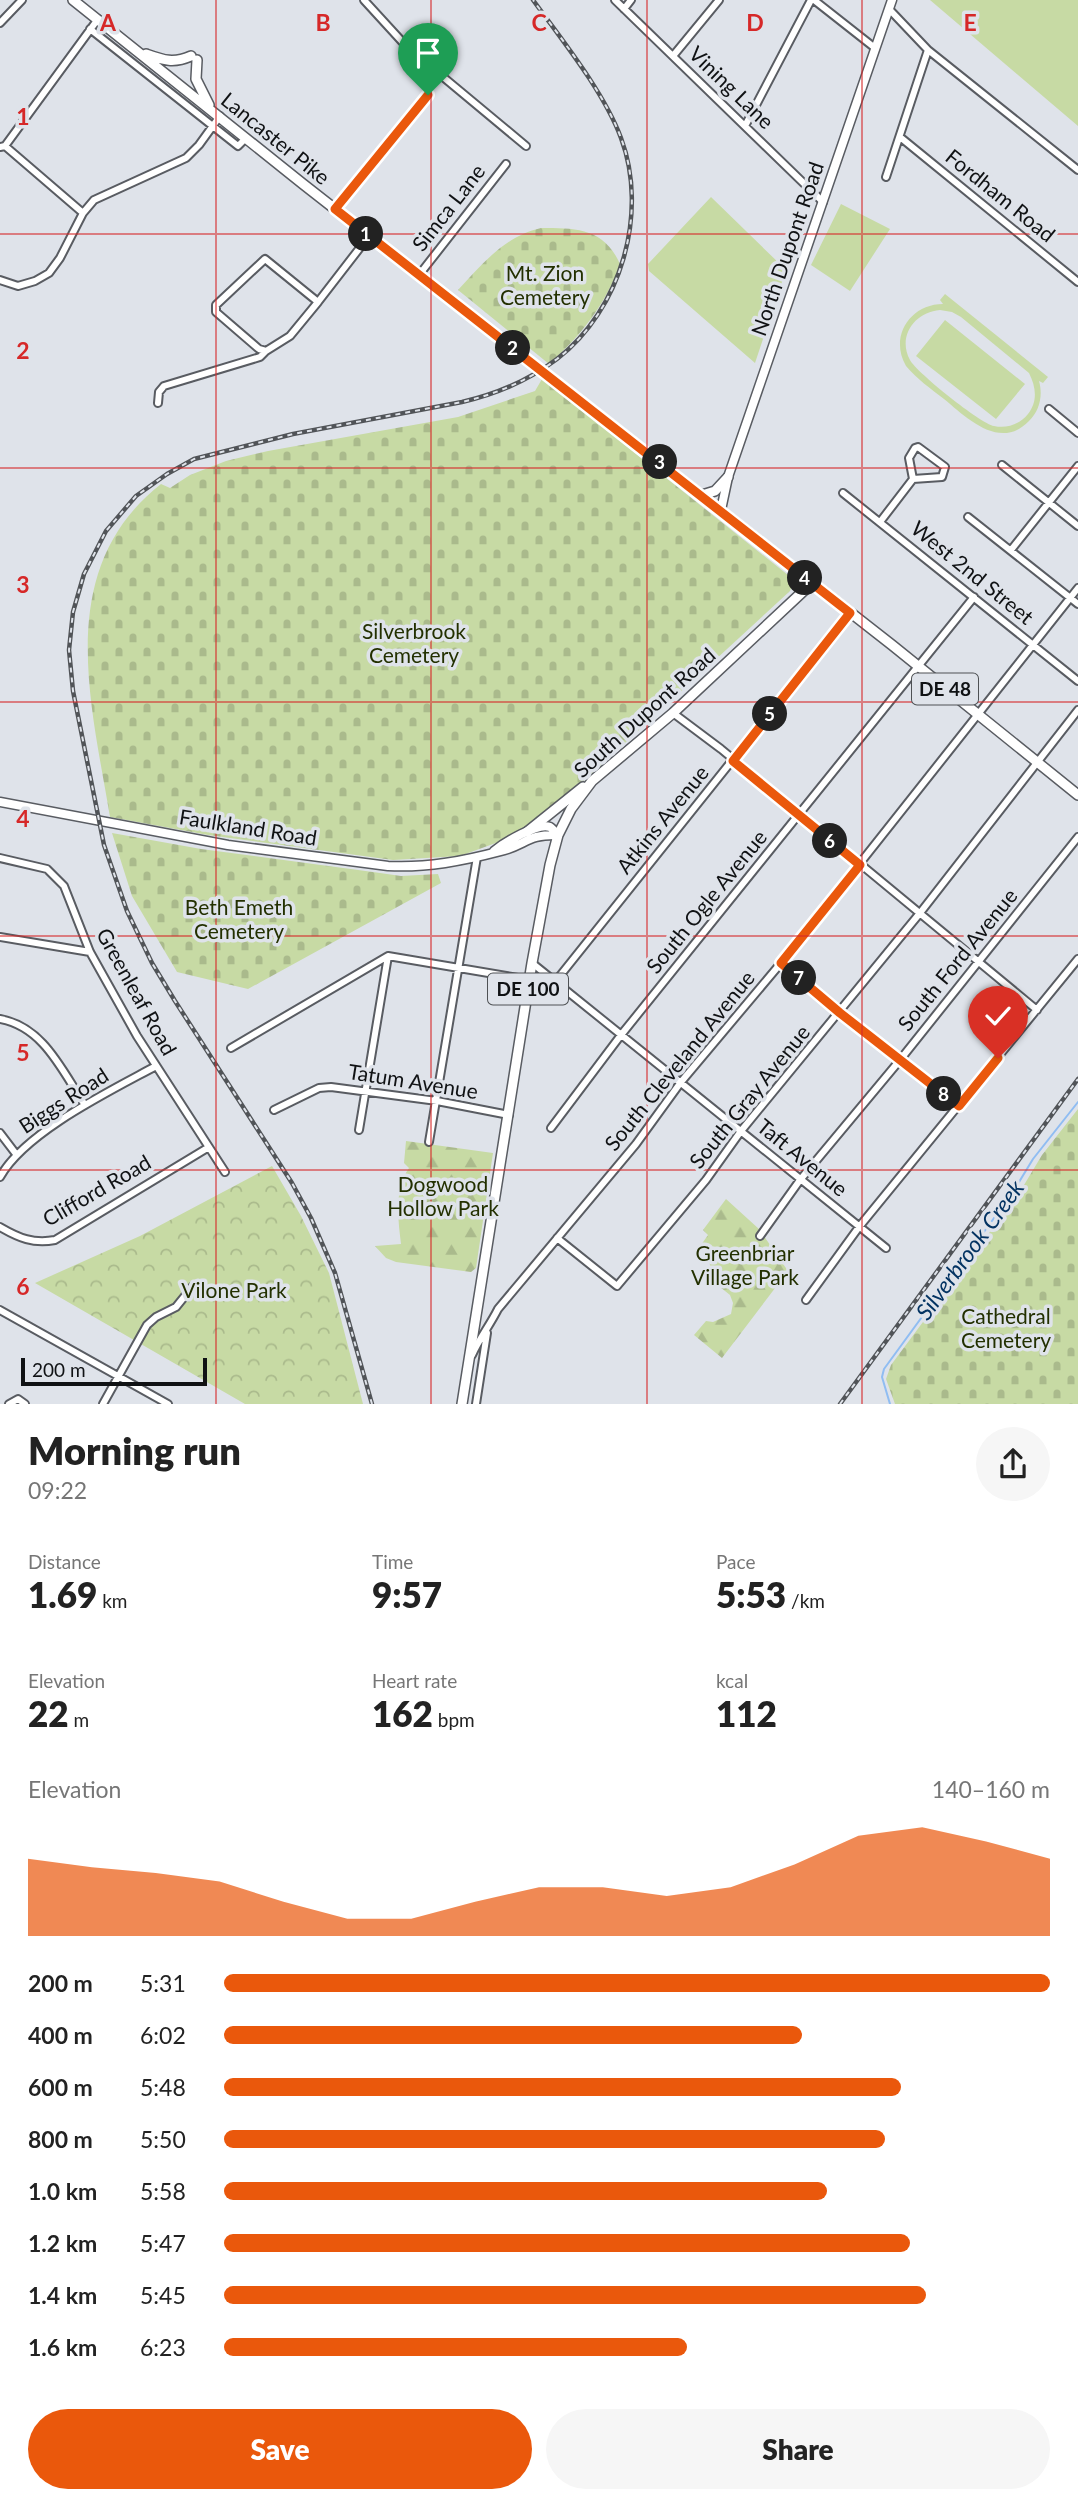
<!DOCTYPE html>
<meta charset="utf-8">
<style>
:root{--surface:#fff;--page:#f6f6f6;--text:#222;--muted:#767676;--accent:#ea580c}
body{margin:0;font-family:Lato,sans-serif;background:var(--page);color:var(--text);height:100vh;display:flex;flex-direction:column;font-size:26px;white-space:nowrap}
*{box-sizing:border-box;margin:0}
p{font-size:23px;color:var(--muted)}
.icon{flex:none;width:38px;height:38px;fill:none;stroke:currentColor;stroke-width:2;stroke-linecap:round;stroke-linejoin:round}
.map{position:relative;height:1404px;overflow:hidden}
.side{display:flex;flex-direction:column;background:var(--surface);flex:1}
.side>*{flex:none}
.scale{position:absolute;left:21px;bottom:18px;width:186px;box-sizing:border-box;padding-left:7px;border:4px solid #101214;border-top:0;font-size:19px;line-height:24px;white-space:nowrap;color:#101214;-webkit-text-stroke:5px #dfe3ea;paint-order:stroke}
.pin{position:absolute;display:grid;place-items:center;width:60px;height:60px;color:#fff;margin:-72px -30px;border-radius:50% 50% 50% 0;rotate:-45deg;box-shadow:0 0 7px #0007}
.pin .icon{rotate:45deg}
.km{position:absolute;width:35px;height:35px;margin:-18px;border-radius:50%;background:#222;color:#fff;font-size:19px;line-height:35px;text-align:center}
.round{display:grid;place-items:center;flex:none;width:74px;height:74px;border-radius:37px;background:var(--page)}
.headline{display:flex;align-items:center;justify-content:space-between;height:119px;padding:0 28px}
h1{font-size:38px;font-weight:800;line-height:52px}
.figures{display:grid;grid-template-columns:repeat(3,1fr);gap:10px;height:119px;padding:7px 28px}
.figures div{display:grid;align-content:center}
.figures b{font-size:35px;font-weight:800}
.figures small{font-size:19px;font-weight:400}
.figures p{font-size:19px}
.chart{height:196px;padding:14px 28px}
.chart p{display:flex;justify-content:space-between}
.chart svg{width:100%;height:126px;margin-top:7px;fill:var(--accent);opacity:.7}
.action{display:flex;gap:14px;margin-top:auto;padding:14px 28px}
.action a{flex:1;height:80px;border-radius:42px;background:var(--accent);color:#fff;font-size:28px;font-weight:800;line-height:80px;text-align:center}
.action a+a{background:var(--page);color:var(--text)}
ul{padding:0 28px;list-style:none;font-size:23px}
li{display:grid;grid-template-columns:112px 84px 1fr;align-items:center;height:52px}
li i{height:18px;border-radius:9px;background:var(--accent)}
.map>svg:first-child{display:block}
.green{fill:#c7daa4;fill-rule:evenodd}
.forest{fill:url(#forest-firs)}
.cemetery{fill:url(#cemetery-stones)}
.park{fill:url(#park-crowns)}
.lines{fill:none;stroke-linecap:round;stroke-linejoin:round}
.stream{stroke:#90bdf2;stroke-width:2}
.street-casing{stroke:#595c62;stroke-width:10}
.secondary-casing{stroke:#595c62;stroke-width:11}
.primary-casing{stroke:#595c62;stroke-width:12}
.street{stroke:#fff;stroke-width:6}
.secondary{stroke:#fff;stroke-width:8}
.primary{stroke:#fff;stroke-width:9}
.rail-casing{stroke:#515458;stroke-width:4.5}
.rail{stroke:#dfe3ea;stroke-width:2;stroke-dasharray:5;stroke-linecap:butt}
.route-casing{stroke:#fff;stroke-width:14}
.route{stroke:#ea580c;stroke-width:9}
.grid{fill:none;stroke:#d62828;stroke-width:2;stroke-opacity:0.55}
.labels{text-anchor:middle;stroke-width:7;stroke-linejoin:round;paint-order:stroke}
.shield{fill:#dfe3ea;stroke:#4e5154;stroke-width:2}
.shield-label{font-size:19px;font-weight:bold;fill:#101214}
.street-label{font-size:21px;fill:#101214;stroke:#dfe3ea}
.park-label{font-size:21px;fill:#233000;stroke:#dfe3ea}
.water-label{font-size:23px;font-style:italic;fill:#033362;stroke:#dfe3ea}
.grid-label{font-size:23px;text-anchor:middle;font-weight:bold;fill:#d62828;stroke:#dfe3ea;stroke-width:7;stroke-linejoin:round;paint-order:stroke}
</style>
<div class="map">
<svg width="1078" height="1404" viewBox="0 0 1078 1404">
<defs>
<pattern id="forest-firs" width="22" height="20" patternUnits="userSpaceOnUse" patternTransform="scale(1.75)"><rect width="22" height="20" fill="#c7daa4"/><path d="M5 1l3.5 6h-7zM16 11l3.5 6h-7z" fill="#aaba8c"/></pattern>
<pattern id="cemetery-stones" width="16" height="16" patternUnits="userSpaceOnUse" patternTransform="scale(1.75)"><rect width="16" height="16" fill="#c7daa4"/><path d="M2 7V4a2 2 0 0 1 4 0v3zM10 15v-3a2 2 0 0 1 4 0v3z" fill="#aaba8c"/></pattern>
<pattern id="park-crowns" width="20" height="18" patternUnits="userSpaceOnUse" patternTransform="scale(1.75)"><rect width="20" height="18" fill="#c7daa4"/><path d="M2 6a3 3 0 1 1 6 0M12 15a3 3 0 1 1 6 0" fill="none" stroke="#aaba8c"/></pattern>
</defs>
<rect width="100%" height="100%" fill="#dfe3ea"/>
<!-- green -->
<path class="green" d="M930,0H1078V126Z
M711,197L786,270L755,363L649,271L648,264Z
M841,204L890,229L850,291L811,265Z
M945,294L1048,377L1043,383L1039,381C1043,395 1040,410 1029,421C1000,451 967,418 944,399C931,389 917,379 906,366C889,337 910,304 943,304L940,300ZM940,310L952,312L961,317L1029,373C1036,387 1038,401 1028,414C1020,424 1007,429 994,426C981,424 916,372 910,360C897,336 915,312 940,310Z
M945,320L1025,384L996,419L916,356Z"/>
<!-- forest -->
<path class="forest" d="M406,1141L493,1153L476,1268L471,1272L396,1262L386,1258L375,1246L401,1244C398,1219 394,1189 409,1168L404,1163Z
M726,1199L759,1229L788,1271L722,1358L694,1335L706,1321L713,1322L731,1314L733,1303L730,1295L720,1287L701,1245L708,1235L703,1230Z"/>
<!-- cemetery -->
<path class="cemetery" d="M541,228C576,228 604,228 620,264C606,304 581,336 549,364L458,290C482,264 505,236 541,228Z
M542,379L788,575L792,585L790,591L551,811L504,840L460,856L393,860L208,835L110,817C91,702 53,569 161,484L170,488L190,475L226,461L268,451L458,417L535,391Z
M112,833L201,849L373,872L401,876L438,874L441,883L248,989L177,972L132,896Z
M1078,1109V1404H895L886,1379L891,1365L1021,1190L1042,1155Z"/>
<!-- park -->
<path class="park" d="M272,1166L301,1216L329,1273L363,1404H245L35,1283L140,1236Z"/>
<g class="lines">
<!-- stream -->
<path class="stream" d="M890,1404L882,1377L884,1369L1013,1192L1033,1159L1078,1102"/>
<!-- street casing -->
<g class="street-casing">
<path id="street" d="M364,0L407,47L526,146
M615,0L823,202
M814,0L875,48
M624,9L631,0
M889,9L928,50L1078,170
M0,23L22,0
M90,29L238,146L246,138
M673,56L719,0
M745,126L811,0
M900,137L1078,282
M5,146L83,213
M0,147L5,146L98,19
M886,177L928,50
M335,209L428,95
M265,259L318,302L290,336L266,351L259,349L216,312V305Z
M419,275L506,164
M0,280L18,286L35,281L49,273L60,258L83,213L94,200L186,158L199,145L220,116
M318,302L369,236
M158,403L159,392L164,386L260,357L266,351
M1049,409L1078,433
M1002,465L1078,526
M843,493L1078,681
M968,517L1078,604
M880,522L913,479L909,458L915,448L918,447L945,467L942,477L913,479
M1011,550L1078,466
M673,713L721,749L1037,1010
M0,858L47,869L64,886L90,952L137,1036L225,1172
M0,937L90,952
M532,963L886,1248
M781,963L840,1013L959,1106
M555,982L850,613
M0,1019C44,1027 62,1071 85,1105
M231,1048L388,956L530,980
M274,1110L319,1088L331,1087L437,1101L509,1115
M551,1128L621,1035L974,597
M359,1130L388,956
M0,1133L16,1154
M429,1142L477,857
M0,1177C25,1132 110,1091 156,1066
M0,1227C19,1238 33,1244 55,1240L209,1147
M760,1236L800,1180L900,1060L1078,837
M557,1238L617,1286L706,1180L741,1131L920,913L1078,710
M806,1300L859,1227L1078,959
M0,1310L168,1404
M472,1355C479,1339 490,1325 498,1309L636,1144L681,1082L781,963L1078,588
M9,1404L18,1399L25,1404
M103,1404L147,1325L156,1317L176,1307L193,1286
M476,1404L487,1333"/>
</g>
<!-- secondary casing -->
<g class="secondary-casing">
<path id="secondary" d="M721,510L728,477L892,0
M0,802L228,845L388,866C427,868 463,861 501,851C526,845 527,834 558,835
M494,851C504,843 538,822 550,827C553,829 556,833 558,835"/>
</g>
<!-- primary casing -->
<g class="primary-casing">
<path id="primary" d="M73,0L303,184L892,645L1078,795
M146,54C163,60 173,64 191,56
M197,60L196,79L209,105
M702,495L715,491L728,477
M527,832L583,787
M462,1404L532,963L550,865L558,835L571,809L592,781L673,713L812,583"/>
</g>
<!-- street -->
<use href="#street" class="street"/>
<!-- secondary -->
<use href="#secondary" class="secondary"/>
<!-- primary -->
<use href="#primary" class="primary"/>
<!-- rail casing -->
<g class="rail-casing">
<path id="rail" d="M372,1404L335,1273L311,1218L292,1183L175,1001L152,963L127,911L104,845L73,691L69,650L73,612L84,574L106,531L136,496L167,474L194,459L293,434L462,402C497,394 529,380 557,359C621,310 649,213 621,138C604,92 562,40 533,0
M840,1404L1078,1079"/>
</g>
<!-- rail -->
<use href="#rail" class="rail"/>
</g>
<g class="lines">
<!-- route casing -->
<g class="route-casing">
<path id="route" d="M428,95L335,209L850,613L733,761L860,865L781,963L840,1013L959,1106L998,1058"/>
</g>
<!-- route -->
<use href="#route" class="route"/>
</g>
<!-- grid -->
<path class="grid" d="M216,0V1404M431,0V1404M647,0V1404M862,0V1404M0,234H1078M0,468H1078M0,702H1078M0,936H1078M0,1170H1078"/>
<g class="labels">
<!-- shield labels -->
<g class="shield">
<rect x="912" y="673.5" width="66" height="31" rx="5"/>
<rect x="488" y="973.5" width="80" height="31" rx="5"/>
</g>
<g class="shield-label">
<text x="945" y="696">DE 48</text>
<text x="528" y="996">DE 100</text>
</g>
<!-- street labels -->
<g class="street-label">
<text transform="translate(731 88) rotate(44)" y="7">Vining Lane</text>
<text transform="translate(275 139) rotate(39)" y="7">Lancaster Pike</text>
<text transform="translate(1000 196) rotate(39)" y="7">Fordham Road</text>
<text transform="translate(449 208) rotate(-52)" y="7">Simca Lane</text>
<text transform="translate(788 249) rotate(-71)" y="7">North Dupont Road</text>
<text transform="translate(972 573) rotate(39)" y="7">West 2nd Street</text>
<text transform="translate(645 713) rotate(-42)" y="7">South Dupont Road</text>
<text transform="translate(663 820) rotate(-51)" y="7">Atkins Avenue</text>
<text transform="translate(248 828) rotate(9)" y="7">Faulkland Road</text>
<text transform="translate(707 902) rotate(-51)" y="7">South Ogle Avenue</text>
<text transform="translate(958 960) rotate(-51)" y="7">South Ford Avenue</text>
<text transform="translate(136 992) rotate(61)" y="7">Greenleaf Road</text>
<text transform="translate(680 1061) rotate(-51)" y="7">South Cleveland Avenue</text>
<text transform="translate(413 1082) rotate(9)" y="7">Tatum Avenue</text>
<text transform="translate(750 1097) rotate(-51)" y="7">South Gray Avenue</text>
<text transform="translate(64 1101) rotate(-33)" y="7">Biggs Road</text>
<text transform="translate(802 1158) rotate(39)" y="7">Taft Avenue</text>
<text transform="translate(97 1191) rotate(-30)" y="7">Clifford Road</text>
</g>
<!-- park labels -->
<g class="park-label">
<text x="545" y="281">Mt. Zion<tspan x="545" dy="24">Cemetery</tspan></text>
<text x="414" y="639">Silverbrook<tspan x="414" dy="24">Cemetery</tspan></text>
<text x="239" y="915">Beth Emeth<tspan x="239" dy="24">Cemetery</tspan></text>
<text x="443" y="1192">Dogwood<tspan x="443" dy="24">Hollow Park</tspan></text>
<text x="745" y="1261">Greenbriar<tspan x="745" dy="24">Village Park</tspan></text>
<text x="234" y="1298">Vilone Park</text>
<text x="1006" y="1324">Cathedral<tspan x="1006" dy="24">Cemetery</tspan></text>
</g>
<!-- water labels -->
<g class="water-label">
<text transform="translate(970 1250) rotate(-54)" y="8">Silverbrook Creek</text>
</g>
</g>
<g class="grid-label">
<text x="108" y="31">A</text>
<text x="323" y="31">B</text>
<text x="539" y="31">C</text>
<text x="755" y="31">D</text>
<text x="970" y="31">E</text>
<text x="23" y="125">1</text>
<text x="23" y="359">2</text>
<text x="23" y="593">3</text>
<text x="23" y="827">4</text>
<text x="23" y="1061">5</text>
<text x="23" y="1295">6</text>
</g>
</svg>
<div class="scale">200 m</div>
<div class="pin" style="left:428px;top:95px;background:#1e9e55"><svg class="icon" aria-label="arrive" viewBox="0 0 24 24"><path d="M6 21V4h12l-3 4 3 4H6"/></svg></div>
<div class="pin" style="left:998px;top:1058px;background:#d93025"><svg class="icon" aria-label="check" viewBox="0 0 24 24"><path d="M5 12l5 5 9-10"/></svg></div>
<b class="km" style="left:366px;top:234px">1</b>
<b class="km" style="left:513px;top:348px">2</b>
<b class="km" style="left:660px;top:462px">3</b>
<b class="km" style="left:805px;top:578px">4</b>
<b class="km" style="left:770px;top:714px">5</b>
<b class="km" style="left:830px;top:841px">6</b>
<b class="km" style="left:799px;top:978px">7</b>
<b class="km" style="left:944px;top:1094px">8</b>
</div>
<section class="side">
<div class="headline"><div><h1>Morning run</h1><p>09:22</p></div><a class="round"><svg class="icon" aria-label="share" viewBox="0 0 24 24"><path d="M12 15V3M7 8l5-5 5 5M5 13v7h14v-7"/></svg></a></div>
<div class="figures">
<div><p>Distance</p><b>1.69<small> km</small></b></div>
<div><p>Time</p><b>9:57</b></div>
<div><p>Pace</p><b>5:53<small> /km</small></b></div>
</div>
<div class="figures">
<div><p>Elevation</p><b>22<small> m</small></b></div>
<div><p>Heart rate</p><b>162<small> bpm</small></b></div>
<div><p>kcal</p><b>112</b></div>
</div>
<div class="chart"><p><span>Elevation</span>140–160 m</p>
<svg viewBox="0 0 160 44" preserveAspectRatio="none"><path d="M0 44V17L10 20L20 22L30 25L40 32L50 38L60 38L70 32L80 27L90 27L100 30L110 27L120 19L130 9L140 6L150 11L160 17V44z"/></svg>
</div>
<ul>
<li><b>200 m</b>5:31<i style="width:100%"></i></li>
<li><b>400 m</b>6:02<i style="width:70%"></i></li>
<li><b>600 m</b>5:48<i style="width:82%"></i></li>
<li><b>800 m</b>5:50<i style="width:80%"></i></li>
<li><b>1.0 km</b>5:58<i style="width:73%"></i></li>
<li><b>1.2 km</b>5:47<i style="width:83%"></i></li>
<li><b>1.4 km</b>5:45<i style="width:85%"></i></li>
<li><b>1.6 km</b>6:23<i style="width:56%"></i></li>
</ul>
<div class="action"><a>Save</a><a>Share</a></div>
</section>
